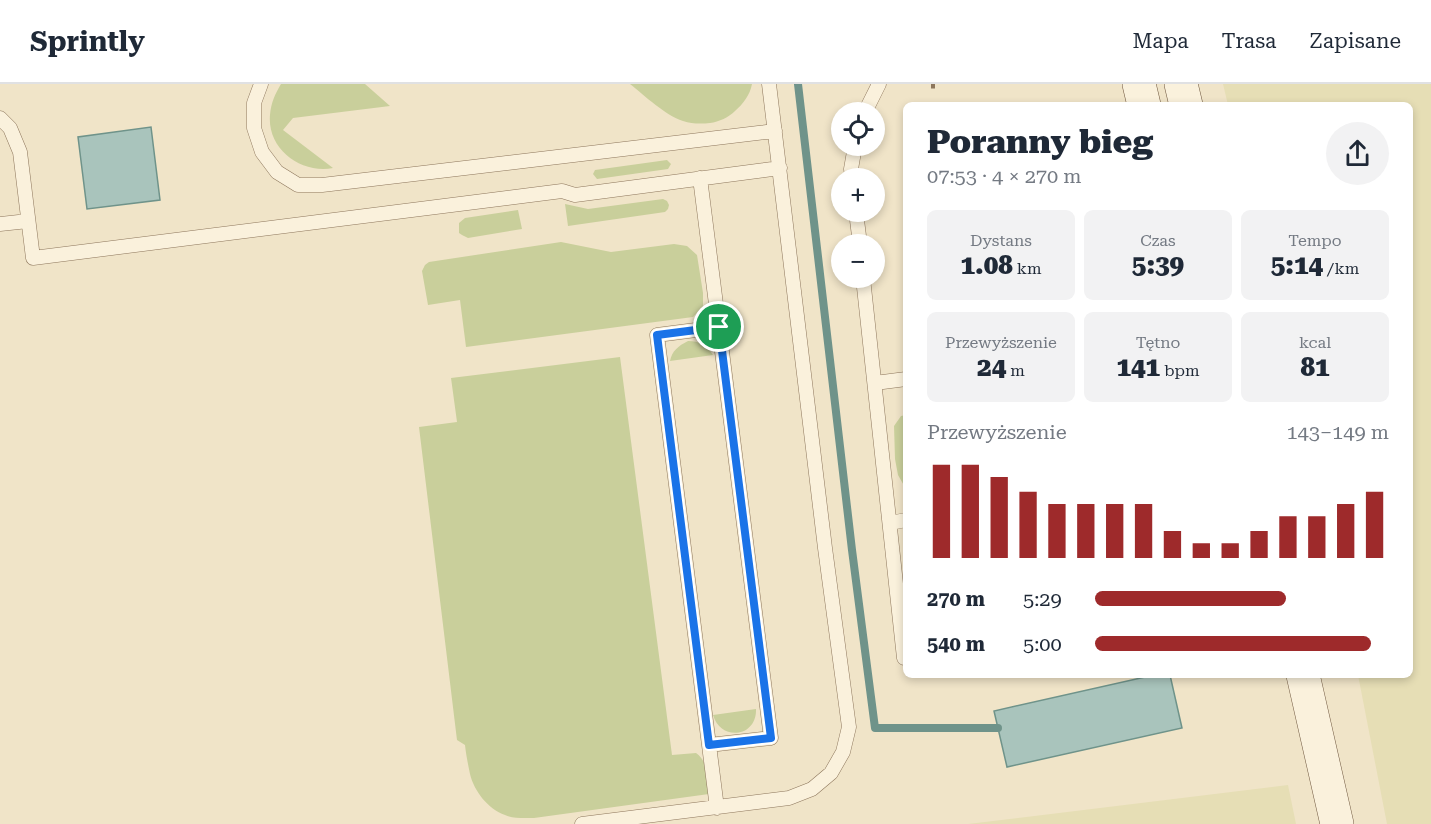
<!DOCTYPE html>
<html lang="pl">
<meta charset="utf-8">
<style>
:root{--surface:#fff;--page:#f2f2f3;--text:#1f2937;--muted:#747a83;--line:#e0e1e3;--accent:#9e2a2b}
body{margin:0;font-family:"Roboto Serif",serif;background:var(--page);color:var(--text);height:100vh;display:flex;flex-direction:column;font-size:22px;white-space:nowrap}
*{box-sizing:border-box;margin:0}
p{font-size:20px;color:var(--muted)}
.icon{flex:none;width:33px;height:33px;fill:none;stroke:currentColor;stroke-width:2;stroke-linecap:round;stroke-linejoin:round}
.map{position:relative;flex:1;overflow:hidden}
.panel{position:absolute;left:903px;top:18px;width:510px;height:576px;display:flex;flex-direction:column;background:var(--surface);border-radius:9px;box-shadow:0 3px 9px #0003}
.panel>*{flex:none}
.fabs{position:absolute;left:831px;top:18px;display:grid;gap:12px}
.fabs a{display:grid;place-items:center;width:54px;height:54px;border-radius:50%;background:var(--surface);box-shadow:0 3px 9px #0003;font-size:30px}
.pin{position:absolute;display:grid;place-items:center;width:51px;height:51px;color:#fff;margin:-26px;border:3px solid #fff;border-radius:50%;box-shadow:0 2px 6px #0007}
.round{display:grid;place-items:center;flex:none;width:63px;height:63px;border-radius:32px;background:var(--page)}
.head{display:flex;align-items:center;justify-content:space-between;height:102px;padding:0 24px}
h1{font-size:33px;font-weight:800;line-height:45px}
.figures{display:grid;grid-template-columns:repeat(3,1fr);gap:9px;height:102px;padding:6px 24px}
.figures div{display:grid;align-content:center;border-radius:9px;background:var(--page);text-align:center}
.figures b{font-size:26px;font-weight:800}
.figures small{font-size:16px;font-weight:400}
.figures p{font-size:16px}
.chart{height:168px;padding:12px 24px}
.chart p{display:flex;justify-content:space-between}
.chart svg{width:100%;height:108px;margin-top:6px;stroke:var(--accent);stroke-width:6}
ul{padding:0 24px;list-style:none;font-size:20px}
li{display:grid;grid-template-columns:96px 72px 1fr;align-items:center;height:45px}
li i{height:15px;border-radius:8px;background:var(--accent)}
header{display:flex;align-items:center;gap:36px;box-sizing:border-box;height:84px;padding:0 30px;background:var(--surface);border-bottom:2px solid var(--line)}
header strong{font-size:28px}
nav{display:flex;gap:33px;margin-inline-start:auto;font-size:21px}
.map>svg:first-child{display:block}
.farmland{fill:#e6deb5}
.green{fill:#c9cf9b}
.water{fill:#a9c4bc;stroke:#6f938a;stroke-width:1.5}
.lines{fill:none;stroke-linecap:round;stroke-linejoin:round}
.stream{stroke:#6f938a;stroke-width:8}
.service-casing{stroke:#8d765c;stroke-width:15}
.secondary-casing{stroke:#6f573f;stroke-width:34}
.path{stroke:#8d765c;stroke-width:4;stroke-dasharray:4.5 3;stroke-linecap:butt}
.service{stroke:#faf1dc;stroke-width:14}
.secondary{stroke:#faf1dc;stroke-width:33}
.route-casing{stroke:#fff;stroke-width:12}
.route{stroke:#1a73e8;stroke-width:8}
</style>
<header>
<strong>Sprintly</strong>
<nav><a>Mapa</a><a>Trasa</a><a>Zapisane</a></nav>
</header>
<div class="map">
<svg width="1431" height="740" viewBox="0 0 1431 740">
<rect width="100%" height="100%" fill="#f0e4c8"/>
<!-- farmland -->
<path class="farmland" d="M1223,0H1431V740H1387L1358,591H1410V21H1228Z
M1288,701L1296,740H968Z"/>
<!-- green -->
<path class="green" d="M281,0H365L390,22L293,34L283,46L333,84C301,90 267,65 270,31C271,19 275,10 281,0Z
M630,0H752C750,11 743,20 735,27C729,33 719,38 710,39C701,40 692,40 683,37C665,31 645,12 630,0Z
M667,76L671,80L668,85L597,95L593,90L595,86Z
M663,115L667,117L669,121L668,125L665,128L568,142L565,120L588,125Z
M518,126L522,145L468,154L462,151L459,149V139L465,134Z
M561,158L611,168L674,160L687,162L697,171L703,209V222L693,233L466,263L460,216L428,221L422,187L425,181L429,178Z
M688,257C699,257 707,261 713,271L670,277C672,267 678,262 688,257Z
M620,273L672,671L696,669C709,678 707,696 709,710L534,734C525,734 514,735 505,731C488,725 474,707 470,690C468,680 466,671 465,661L457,656L419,343L457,338L451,294Z
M906,331V405L898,391L895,375L894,342L901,332Z
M756,625C757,653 721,658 713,631Z"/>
<!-- water -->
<path class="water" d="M151,43L160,116L87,125L78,53Z
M1154,591H1170L1182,644L1007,683L994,627Z"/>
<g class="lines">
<!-- stream -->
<path class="stream" d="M798,0L852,466L875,644H998"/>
<!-- service casing -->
<g class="service-casing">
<path id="service" d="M261,0L254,19V44L262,68L277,88L298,101H322L775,47
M865,28L879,0
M0,34L10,44L20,68L33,174L562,107L575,111L780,84
M700,94L771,654L709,661L657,251L719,243
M852,94L851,85L855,62
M856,128L860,160
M0,140L28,137
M863,194L904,574H906
M875,299L906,295
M890,439L906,436
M709,661L717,724
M582,740L789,714L812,705L831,689L843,668L849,643L825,464L769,0"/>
</g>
<!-- secondary casing -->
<g class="secondary-casing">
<path id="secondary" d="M1139,0L1144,21
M1181,0L1186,21
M1303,591L1337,740"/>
</g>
<!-- path -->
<path class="path" d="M933,0V5"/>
<!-- service -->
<use href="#service" class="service"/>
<!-- secondary -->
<use href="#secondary" class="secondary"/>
</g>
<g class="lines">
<!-- route casing -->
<g class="route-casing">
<path id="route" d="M719,243L771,654L709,661L657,251Z"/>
</g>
<!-- route -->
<use href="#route" class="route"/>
</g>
</svg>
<div class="fabs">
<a><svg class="icon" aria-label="locate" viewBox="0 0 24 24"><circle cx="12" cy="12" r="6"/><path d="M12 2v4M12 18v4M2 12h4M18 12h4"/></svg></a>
<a>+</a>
<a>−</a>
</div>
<div class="pin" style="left:719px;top:243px;background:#1e9e55"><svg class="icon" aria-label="arrive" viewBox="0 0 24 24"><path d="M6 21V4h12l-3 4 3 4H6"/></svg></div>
<section class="panel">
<div class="head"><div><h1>Poranny bieg</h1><p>07:53 · 4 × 270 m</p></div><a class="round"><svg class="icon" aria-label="share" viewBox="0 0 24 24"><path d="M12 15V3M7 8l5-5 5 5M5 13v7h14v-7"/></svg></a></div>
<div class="figures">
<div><p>Dystans</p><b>1.08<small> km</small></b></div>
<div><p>Czas</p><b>5:39</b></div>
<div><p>Tempo</p><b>5:14<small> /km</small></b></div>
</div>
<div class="figures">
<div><p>Przewyższenie</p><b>24<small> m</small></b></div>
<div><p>Tętno</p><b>141<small> bpm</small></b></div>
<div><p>kcal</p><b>81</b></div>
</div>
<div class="chart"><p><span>Przewyższenie</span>143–149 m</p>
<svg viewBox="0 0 160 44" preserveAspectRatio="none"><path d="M5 44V6M15 44V6M25 44V11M35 44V17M45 44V22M55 44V22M65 44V22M75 44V22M85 44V33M95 44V38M105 44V38M115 44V33M125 44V27M135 44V27M145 44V22M155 44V17"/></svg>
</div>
<ul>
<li><b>270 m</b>5:29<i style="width:65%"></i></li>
<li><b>540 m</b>5:00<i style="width:94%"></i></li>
</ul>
</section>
</div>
